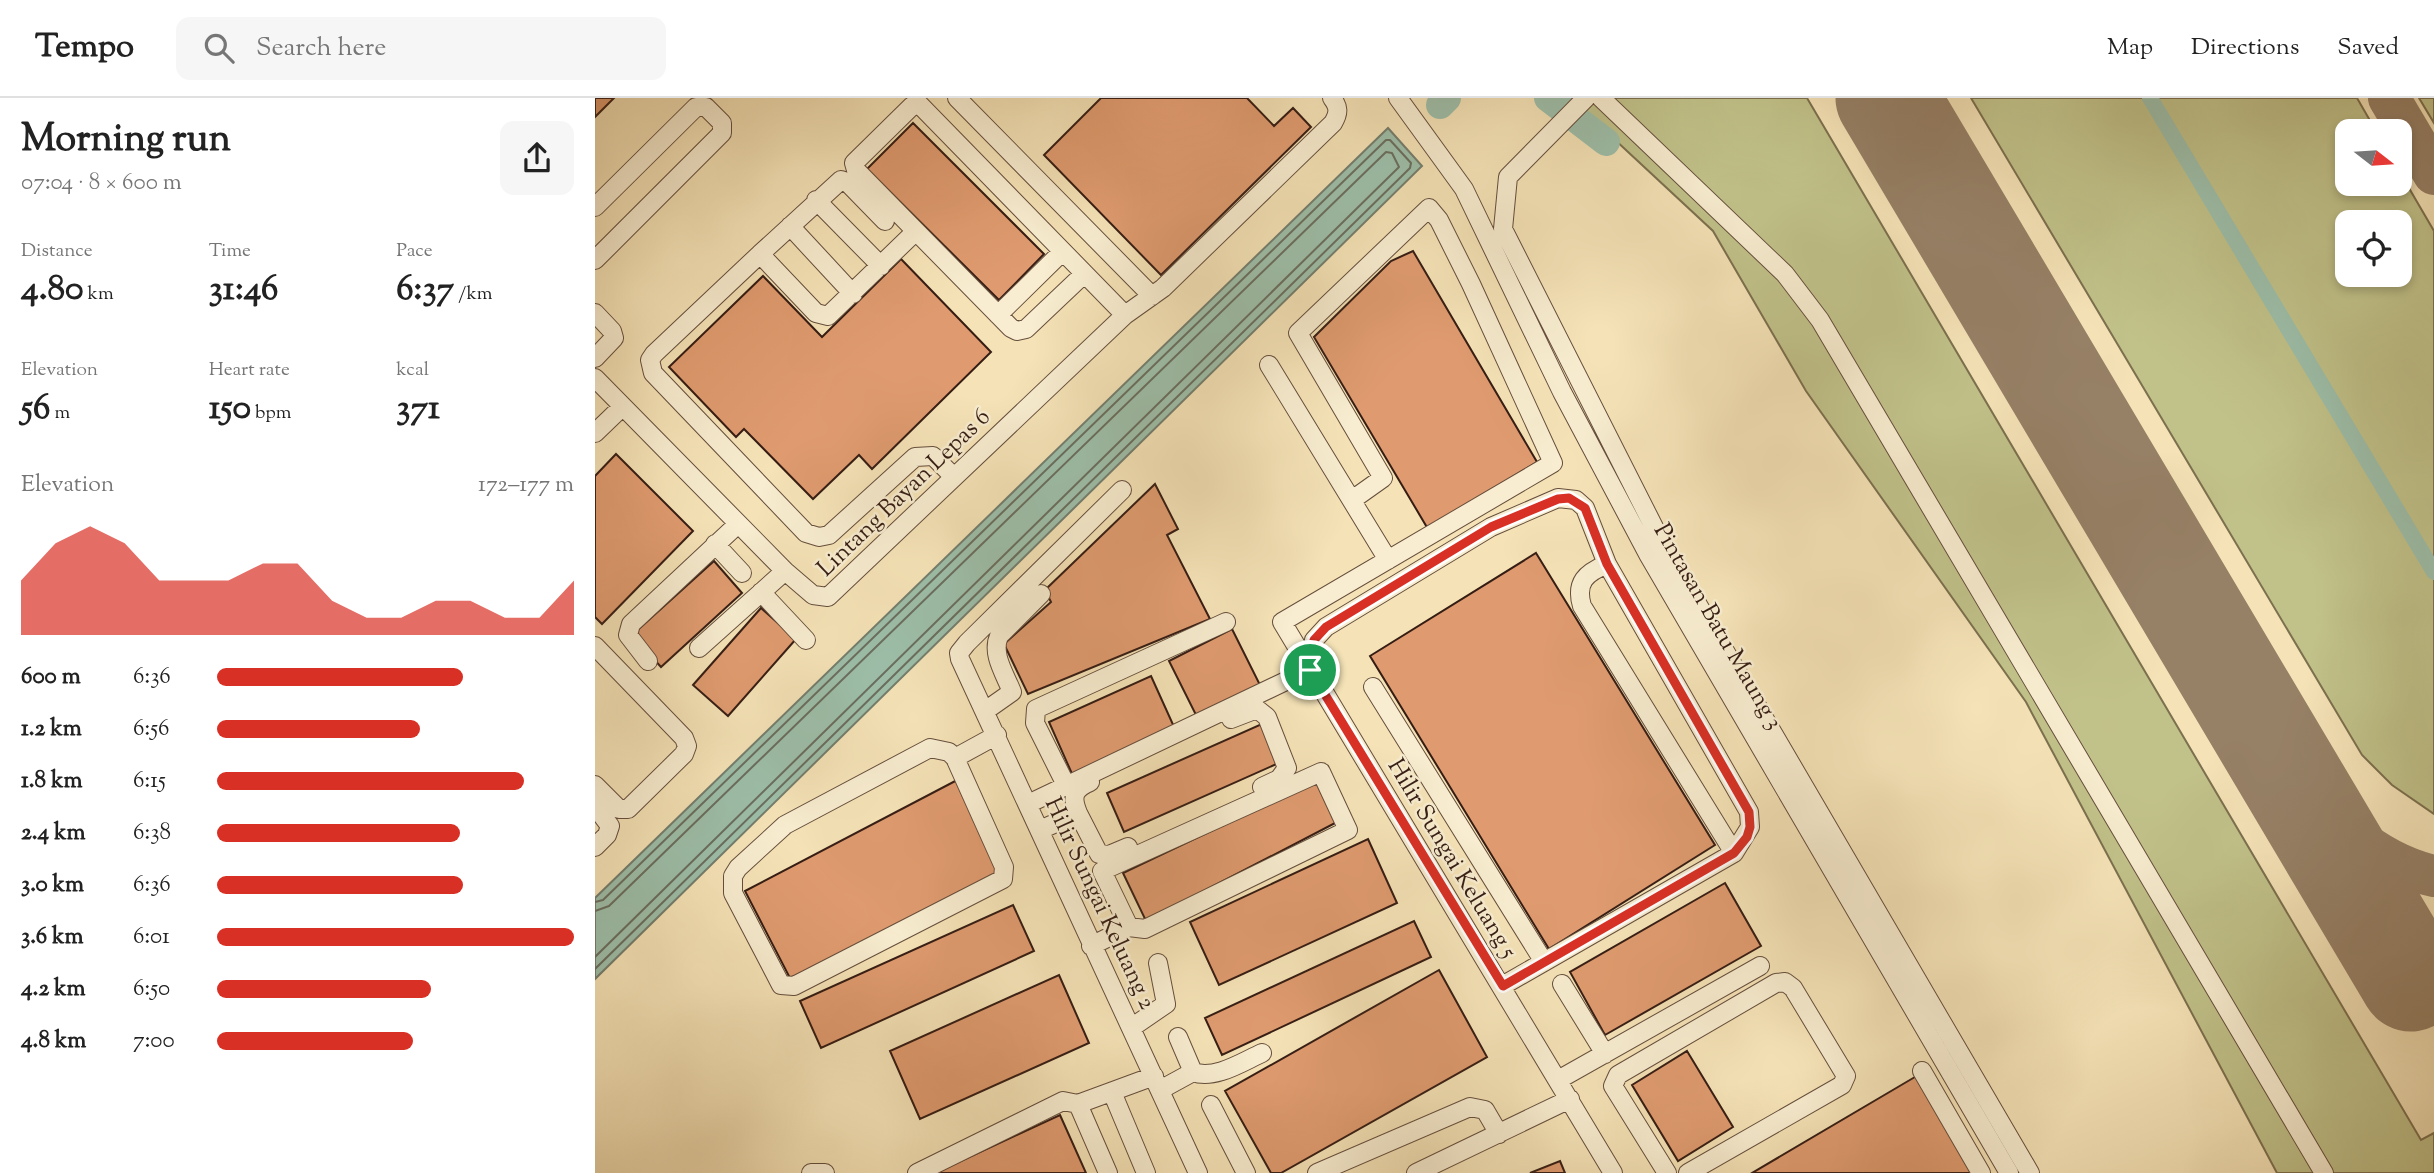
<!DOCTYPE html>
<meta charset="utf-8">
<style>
:root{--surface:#fff;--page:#f6f6f6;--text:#222;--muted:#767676;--line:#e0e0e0;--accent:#d93025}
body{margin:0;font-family:"Sorts Mill Goudy",serif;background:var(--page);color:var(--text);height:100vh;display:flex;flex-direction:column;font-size:26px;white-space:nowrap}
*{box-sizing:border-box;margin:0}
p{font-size:23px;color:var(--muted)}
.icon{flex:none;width:38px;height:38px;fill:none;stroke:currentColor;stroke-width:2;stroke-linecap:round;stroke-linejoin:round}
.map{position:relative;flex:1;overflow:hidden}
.panel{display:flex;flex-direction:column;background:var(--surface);width:595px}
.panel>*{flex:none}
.needle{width:46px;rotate:107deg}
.tools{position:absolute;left:1740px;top:21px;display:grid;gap:14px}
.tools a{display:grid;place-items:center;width:77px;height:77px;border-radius:14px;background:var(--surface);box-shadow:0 4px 10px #0003;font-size:35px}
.pin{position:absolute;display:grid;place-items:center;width:60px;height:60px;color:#fff;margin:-30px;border:4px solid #fff;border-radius:50%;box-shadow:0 2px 7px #0007}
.round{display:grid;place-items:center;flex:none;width:74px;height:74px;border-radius:14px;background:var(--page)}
.headline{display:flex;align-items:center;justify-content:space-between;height:119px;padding:0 21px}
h1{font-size:38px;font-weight:700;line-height:52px}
.metrics{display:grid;grid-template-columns:repeat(3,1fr);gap:10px;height:119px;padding:7px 21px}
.metrics div{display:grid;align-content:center}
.metrics b{font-size:35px;font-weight:700}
.metrics small{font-size:19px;font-weight:400}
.metrics p{font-size:19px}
.chart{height:196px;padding:14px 21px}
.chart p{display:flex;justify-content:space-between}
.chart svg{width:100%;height:126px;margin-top:7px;fill:var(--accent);opacity:.7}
ul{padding:0 21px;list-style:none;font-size:23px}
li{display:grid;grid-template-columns:112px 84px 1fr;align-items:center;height:52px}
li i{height:18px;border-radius:9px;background:var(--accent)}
header{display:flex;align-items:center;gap:42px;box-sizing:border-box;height:98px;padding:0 35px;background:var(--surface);border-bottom:2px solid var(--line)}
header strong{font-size:33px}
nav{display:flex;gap:38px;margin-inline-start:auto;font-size:24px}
.search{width:490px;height:63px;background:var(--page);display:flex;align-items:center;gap:18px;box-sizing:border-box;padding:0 24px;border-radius:14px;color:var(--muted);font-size:26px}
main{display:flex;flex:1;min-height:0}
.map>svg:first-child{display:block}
.green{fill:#c1c28a;stroke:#7c704f;stroke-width:2;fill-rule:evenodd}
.water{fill:#9dbfaa;stroke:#747e6e;stroke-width:2}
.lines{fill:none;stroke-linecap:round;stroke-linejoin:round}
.shore{stroke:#6a6e5f;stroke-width:2}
.canal{stroke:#9dbfaa;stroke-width:16}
.river{stroke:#9dbfaa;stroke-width:28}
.taxiway{stroke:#968066;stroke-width:42}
.runway{stroke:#968066;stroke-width:103}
.building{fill:#df9b6f;stroke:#361d14;stroke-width:2}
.minor-casing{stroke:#664e3d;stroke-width:20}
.minor{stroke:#f8edd0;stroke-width:18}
.route-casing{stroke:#fff;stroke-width:14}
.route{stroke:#d93025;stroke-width:9}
.labels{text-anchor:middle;stroke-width:5;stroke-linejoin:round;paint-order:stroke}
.street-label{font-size:24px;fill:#361d14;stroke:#f8edd0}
</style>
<header>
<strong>Tempo</strong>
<div class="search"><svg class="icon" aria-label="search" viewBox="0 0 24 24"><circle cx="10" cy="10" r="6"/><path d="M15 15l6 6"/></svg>Search here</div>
<nav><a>Map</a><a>Directions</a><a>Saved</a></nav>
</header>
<main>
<section class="panel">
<div class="headline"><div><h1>Morning run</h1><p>07:04 · 8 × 600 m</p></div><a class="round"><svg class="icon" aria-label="share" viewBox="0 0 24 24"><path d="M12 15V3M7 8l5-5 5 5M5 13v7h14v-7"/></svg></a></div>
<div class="metrics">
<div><p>Distance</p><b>4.80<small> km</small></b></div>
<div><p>Time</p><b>31:46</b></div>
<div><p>Pace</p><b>6:37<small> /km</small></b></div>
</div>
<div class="metrics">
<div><p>Elevation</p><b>56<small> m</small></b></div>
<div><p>Heart rate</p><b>150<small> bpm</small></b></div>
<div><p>kcal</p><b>371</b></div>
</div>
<div class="chart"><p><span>Elevation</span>172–177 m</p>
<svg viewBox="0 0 160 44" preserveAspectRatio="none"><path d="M0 44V25L10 12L20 6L30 12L40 25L50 25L60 25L70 19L80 19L90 32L100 38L110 38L120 32L130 32L140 38L150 38L160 25V44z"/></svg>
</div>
<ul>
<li><b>600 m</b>6:36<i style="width:69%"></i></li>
<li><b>1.2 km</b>6:56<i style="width:57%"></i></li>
<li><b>1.8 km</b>6:15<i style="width:86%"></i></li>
<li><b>2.4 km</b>6:38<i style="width:68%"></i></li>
<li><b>3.0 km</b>6:36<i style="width:69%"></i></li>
<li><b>3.6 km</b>6:01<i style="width:100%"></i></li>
<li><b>4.2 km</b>6:50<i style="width:60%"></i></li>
<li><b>4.8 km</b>7:00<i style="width:55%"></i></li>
</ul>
</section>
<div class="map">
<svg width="1839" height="1075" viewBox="0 0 1839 1075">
<rect width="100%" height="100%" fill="#f5e3b7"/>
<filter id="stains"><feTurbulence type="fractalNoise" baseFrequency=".00286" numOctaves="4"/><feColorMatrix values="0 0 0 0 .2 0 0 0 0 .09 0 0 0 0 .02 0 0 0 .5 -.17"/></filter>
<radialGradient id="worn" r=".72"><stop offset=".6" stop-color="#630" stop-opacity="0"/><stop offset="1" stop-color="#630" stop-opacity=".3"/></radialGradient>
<!-- green -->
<path class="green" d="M975,0H1212L1826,1042L1839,1035V1075H1682L1431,604L1211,293L1118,133Z
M1376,0H1762L1781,33H1752V86H1804V73L1839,133V716L1797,687L1767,657ZM1804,124V177H1752V124Z
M1824,0H1839V25Z"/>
<!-- water -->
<path class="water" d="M793,30L827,68L0,881V800Z"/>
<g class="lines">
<!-- shore -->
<path class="shore" d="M0,804L8,802L791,42H795L816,65L815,70L0,871
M0,813L14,808L791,54L797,55L804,69L0,859"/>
<!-- canal -->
<path class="canal" d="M1555,0L1839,474"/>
<!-- river -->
<path class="river" d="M953,0L970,13
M845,7L852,0
M981,21L1011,44"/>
<!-- taxiway -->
<path class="taxiway" d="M1794,0L1839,76
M1692,672C1733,717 1776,764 1839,778"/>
<!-- runway -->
<path class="runway" d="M1292,0L1816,882"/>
</g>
<!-- building -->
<path class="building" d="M0,0H19L0,19Z
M506,0H652L679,28L698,10L716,29L566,177L449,57Z
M318,25L449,156L404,202L272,71Z
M818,153L942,364L833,431L719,239L796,163Z
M306,161L396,254L277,371L264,357L218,401L149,331L141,339L74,269L168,178L227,239Z
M21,356L98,433L7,526L0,519V378Z
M560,386L583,431L572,437L615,521L433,596L409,546L456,504L450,492Z
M941,455L1120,747L954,851L775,558Z
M119,463L147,495L66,569L37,537Z
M166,510L201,541L133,618L98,587Z
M637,531L665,587L602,619L574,563Z
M556,578L580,631L478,678L454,624Z
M669,625L686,664L529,734L512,695Z
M366,680L405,776L197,884L150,793Z
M723,682L744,723L551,823L528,775Z
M773,741L802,805L624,887L595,824Z
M1130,785L1166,848L1010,937L975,874Z
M418,807L439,853L226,950L205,903Z
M819,823L836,859L627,957L610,920Z
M844,872L892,959L686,1075H676L630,993Z
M464,877L494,945L325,1021L295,953Z
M1092,953L1138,1029L1083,1063L1037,987Z
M1325,976L1382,1075H1157Z
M465,1017L491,1075H340Z
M965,1063L970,1075H935Z"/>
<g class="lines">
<!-- minor casing -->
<g class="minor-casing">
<path id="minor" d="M362,0L557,198
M803,0L869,91L967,294L1054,458L1414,1075
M991,0L913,79L908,131L1068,447L1435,1075
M1006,0L1190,176L1225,222L1729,1075
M221,102L286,168
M0,109L101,9H111L127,25V35L0,162
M290,123L252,84L246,82L165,156L221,215L233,218L320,134
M195,128L258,196
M165,156L59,256L55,262L58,275L211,435L224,439L234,437L320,359L338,358L358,378
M489,176L431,231L422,233L416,230L261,72L259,65L317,8L324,6L530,217
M0,215L17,233L19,240L0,260
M403,217L467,154
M674,267L793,462
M0,280L190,473L218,497L233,499L530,217L568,190L738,25C744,15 744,9 737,0
M0,335L27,309
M527,392L372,545L364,555L365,561L603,1075
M757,402L788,380L703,235L834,110L844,122L876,186L958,365L687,524L1018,1075
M120,446L147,475
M1012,466C991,475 980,484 987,508L1139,755
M166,494L211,542
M0,548L89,640L92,648L89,656L33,711H24L0,687
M104,550L190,473
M53,563L33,537L36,526L143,426
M778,589L949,864
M390,613L417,594C410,576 396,556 404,538L446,496
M636,621L662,611L672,619L692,670L684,681L667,689
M360,660L409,769L408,781L199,888L186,887L138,795V778L143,770L190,727L335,650L354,654L360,660L402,637
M471,687L440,625L441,611L631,524
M433,706L714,572L719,542L731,529L896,429L963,400L981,402L990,410L1012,466L1154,714L1155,729L1139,755L907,888
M0,708L15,728L12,737L0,749
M483,715C476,698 479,691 495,684
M445,732L483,715L504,756L514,757L533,749
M496,848L534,829L550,831L753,732L726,674L507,773L534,829
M967,886L1010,956
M536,930L571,906L563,865
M583,939L598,974
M1327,973L1386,1075
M963,982L1165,868
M565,992L598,974C620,982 647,964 667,955
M517,994L551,1075
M483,1006L513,1075
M616,1007L651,1075
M216,1075H230
M322,1075L468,1003L483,1006L559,978
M722,1075L875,1009L890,1012L904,1036
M821,1075L975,1001
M1072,1075L1018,988L1023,977L1181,885L1190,884L1198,890L1251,978L1247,987L1093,1075"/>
</g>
<!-- minor -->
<use href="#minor" class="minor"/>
</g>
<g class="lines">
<!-- route casing -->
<g class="route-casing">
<path id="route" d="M974,400L990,410L1012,466L1154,714L1155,729L1152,739L1139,755L908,888L715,572L719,542L731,529L896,429L963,401Z"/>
</g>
<!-- route -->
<use href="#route" class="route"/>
</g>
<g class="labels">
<!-- street labels -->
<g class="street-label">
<text transform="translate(308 394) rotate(-44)" y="8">Lintang Bayan Lepas 6</text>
<text transform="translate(1124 528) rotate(60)" y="8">Pintasan Batu Maung 3</text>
<text transform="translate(858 760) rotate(59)" y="8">Hilir Sungai Keluang 5</text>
<text transform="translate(506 805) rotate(65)" y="8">Hilir Sungai Keluang 2</text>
</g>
</g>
<rect width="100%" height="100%" filter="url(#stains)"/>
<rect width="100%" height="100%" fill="url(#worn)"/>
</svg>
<div class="tools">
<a><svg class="needle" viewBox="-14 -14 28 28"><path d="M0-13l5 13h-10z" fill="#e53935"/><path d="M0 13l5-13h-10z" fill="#767676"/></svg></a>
<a><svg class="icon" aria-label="locate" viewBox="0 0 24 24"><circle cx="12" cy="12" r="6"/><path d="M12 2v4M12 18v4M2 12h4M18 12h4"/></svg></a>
</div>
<div class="pin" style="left:715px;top:572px;background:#1e9e55"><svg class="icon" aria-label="arrive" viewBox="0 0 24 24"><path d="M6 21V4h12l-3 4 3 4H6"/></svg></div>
</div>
</main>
